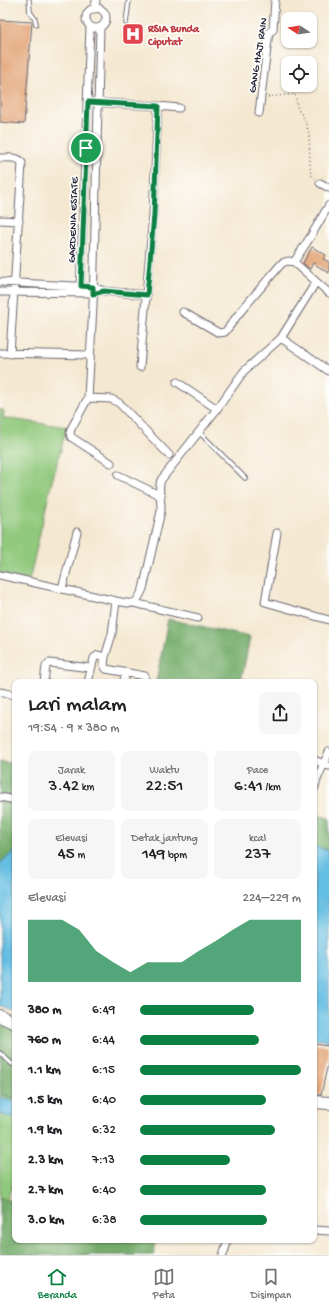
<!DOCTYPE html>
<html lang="id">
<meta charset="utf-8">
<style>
:root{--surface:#fff;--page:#f6f6f6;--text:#202124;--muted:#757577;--line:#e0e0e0;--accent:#0b8043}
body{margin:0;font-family:"Gochi Hand",sans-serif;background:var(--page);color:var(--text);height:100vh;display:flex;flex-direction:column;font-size:15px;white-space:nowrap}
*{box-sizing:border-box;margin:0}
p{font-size:13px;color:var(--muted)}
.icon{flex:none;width:22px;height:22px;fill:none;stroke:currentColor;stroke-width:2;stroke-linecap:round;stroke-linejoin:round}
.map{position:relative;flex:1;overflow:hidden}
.sheet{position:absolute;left:12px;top:679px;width:305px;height:564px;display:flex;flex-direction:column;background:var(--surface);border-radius:8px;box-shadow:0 1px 3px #0004}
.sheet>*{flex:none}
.needle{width:26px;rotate:282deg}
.buttons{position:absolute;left:281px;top:12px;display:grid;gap:8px}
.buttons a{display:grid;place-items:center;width:36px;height:36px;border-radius:8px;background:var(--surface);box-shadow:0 1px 3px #0004;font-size:20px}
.pin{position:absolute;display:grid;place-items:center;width:34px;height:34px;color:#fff;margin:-17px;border:2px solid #fff;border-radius:50%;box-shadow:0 1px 4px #0007}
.round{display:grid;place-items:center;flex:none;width:42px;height:42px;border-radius:8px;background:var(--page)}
.overview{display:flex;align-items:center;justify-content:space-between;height:68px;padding:0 16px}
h1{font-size:22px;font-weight:600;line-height:30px}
.figures{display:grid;grid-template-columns:repeat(3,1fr);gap:6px;height:68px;padding:4px 16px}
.figures div{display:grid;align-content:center;border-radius:8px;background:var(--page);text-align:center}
.figures b{font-size:17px;font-weight:600}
.figures small{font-size:11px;font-weight:400}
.figures p{font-size:11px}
.chart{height:112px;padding:8px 16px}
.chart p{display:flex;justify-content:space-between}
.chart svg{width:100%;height:72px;margin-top:4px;fill:var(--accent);opacity:.7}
ul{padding:0 16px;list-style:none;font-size:13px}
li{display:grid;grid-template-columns:64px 48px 1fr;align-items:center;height:30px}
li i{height:10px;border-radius:5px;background:var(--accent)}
.tabs{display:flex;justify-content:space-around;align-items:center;height:56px;border-top:1px solid var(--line);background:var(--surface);font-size:11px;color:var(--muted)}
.tabs a{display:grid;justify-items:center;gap:2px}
.tabs .on{color:var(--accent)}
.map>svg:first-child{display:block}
.green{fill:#90c87b;stroke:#59755b}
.forest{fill:#74ac6b;stroke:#4b6753}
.water{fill:#65bee3;stroke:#44708f}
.building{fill:#e09b6a}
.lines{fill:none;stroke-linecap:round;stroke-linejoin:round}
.service-casing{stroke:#6c6770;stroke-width:5.5}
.minor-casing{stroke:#6c6770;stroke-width:9}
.primary-casing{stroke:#6c6770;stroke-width:14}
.path{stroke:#6c6770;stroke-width:1.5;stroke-dasharray:1 3;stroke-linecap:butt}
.service{stroke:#fff;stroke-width:3.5}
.minor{stroke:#fff;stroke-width:7}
.primary{stroke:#fff;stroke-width:12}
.route-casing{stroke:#fff;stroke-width:8}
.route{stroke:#0b8043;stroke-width:5}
.labels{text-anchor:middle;stroke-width:3.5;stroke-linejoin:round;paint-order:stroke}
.health-label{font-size:11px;font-weight:bold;fill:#be3a42;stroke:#fdfcf7;text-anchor:start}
.street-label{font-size:11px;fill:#22223b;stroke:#fdfcf7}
</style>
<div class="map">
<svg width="329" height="1255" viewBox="0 0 329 1255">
<rect width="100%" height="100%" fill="#fdfcf7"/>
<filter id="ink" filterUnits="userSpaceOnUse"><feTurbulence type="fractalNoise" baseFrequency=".025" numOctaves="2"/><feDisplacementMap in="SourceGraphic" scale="8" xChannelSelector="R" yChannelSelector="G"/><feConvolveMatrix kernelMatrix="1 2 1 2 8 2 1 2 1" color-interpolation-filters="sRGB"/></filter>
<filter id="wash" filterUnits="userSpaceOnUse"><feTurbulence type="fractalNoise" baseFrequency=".012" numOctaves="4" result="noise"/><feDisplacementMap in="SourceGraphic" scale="16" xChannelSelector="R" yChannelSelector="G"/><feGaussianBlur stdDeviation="0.9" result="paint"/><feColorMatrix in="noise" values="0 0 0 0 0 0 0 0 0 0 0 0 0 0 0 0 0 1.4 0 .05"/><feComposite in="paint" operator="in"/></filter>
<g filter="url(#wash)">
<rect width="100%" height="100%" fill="#f4e8d1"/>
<!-- green -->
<path class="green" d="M0,409L4,411L3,418L67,427L51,485L29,581L0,574Z
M0,1094L15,1099V1179L7,1199L0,1197Z"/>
<!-- forest -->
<path class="forest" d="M168,619L250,637L241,682H156Z
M0,762L15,763V851L0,863Z
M314,814L329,818V851L314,846Z
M0,1023L15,1028V1099L0,1094Z
M0,1197L15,1202V1240H156L154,1255H0Z"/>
<!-- water -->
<path class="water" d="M314,846L329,851V1041L314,1039Z
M15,851V1012L0,1006V863Z
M0,1097L15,1102V1111L12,1118L0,1114Z"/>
<g id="blocks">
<!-- building -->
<path class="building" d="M0,20L32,22L24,124L0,122Z
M312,247L326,255L323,259L329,262V273L313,263L310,269L303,263Z
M314,1044L329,1046V1059L321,1095H314Z"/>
</g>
</g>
<g filter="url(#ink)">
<use href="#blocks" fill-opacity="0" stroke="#6c6770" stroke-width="1"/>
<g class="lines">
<!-- service casing -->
<g class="service-casing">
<path id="service" d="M29,0L30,12L35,19L36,24
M126,23L129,0
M199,432L245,478
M0,1053L12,1064"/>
</g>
<!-- minor casing -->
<g class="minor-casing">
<path id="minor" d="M86 18a10 10 0 1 1 20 0a10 10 0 1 1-20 0Z
M95,9L96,0
M100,27L93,306L88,398L111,399L119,403L169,455
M88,102L158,106L153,215L140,367
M158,106L179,108
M259,113L269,32L273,30L275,0
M0,158C7,158 19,156 22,163L10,354
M320,183L329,188
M0,220L19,221
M294,262L311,236L329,205
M0,282L93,287L104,291L147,295
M0,292L96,293
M80,293L90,27
M183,312L219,333L225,332L241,311L282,263L288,261L294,262L329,293
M281,338L329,371
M0,353L89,355
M177,382L217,409
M88,398L71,429L70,433L71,437L111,463
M118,475L161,496
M277,533L265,602L329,620
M0,575L116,601C134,604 135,607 143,589L161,511C162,501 157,490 161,480L217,409L244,371L281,338L316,282
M62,589L77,532
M134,603L198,618
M105,657L104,665L106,669L145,676
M44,682L46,666L49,663L91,668
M88,682L94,658L98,655L105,657L112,634L116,601
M124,682L125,673
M0,692L15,695
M314,760L329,766
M314,789L318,777L329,752
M0,797L15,800
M314,1230L329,1231
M223,1255L228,1240"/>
</g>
<!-- primary casing -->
<g class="primary-casing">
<path id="primary" d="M0,1016L15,1023
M314,1102L329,1103"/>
</g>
<!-- path -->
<path class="path" d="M268,97L295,94L298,110L303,116L309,133L310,165L311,175L315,178"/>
<!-- service -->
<use href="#service" class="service"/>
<!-- minor -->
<use href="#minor" class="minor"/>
<!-- primary -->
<use href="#primary" class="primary"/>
</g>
</g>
<g class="lines" filter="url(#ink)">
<!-- route casing -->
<g class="route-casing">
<path id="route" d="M88,102L158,106L154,215L147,295L104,291L93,294V287L81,286Z"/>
</g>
<!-- route -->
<use href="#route" class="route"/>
</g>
<!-- icons -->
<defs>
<g id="hospital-square" transform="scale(1.15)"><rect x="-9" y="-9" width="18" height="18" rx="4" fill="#e0444e" stroke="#fdfcf7"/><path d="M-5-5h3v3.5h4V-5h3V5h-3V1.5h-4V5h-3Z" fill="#fff"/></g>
</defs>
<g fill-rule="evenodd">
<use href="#hospital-square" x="133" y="34"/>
</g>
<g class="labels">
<!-- health labels -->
<g class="health-label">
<text x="148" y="32">RSIA Bunda<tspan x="148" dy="13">Ciputat</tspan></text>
</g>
<!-- street labels -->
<g class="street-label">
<text transform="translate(257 55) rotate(-81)" y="4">GANG HAJI RAIN</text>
<text transform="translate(72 220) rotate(-88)" y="4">GARDENIA ESTATE</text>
</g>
</g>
</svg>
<div class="buttons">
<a><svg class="needle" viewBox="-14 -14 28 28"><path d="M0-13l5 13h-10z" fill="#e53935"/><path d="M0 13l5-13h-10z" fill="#757577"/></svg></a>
<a><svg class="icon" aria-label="locate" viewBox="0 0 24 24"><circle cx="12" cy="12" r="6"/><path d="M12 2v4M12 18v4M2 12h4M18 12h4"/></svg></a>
</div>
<div class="pin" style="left:86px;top:148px;background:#1e9e55"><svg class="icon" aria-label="arrive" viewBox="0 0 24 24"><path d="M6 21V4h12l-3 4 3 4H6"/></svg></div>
<section class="sheet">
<div class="overview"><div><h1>Lari malam</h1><p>19:54 · 9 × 380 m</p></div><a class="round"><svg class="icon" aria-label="share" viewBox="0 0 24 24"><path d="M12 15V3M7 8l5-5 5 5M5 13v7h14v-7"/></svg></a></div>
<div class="figures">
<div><p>Jarak</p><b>3.42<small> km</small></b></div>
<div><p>Waktu</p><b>22:51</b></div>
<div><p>Pace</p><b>6:41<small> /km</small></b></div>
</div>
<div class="figures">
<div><p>Elevasi</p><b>45<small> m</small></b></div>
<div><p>Detak jantung</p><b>149<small> bpm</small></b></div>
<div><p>kcal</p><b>237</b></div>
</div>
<div class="chart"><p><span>Elevasi</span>224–229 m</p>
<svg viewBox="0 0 160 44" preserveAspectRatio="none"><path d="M0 44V6L10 6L20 6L30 12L40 25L50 32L60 38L70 32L80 32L90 32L100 25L110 19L120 12L130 6L140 6L150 6L160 6V44z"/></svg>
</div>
<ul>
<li><b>380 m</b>6:49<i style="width:71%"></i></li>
<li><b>760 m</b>6:44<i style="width:74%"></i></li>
<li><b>1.1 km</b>6:15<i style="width:100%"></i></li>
<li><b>1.5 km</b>6:40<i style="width:78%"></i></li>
<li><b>1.9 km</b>6:32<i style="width:84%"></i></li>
<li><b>2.3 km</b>7:13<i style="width:56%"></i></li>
<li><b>2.7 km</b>6:40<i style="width:78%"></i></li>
<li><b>3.0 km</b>6:38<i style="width:79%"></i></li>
</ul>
</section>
</div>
<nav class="tabs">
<a class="on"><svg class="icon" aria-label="home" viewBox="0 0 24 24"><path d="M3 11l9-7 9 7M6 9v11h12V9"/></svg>Beranda</a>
<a><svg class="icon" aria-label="map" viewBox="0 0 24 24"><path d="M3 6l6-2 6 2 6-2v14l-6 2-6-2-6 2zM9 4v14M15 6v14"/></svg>Peta</a>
<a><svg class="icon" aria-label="saved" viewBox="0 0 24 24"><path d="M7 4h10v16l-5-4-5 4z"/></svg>Disimpan</a>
</nav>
